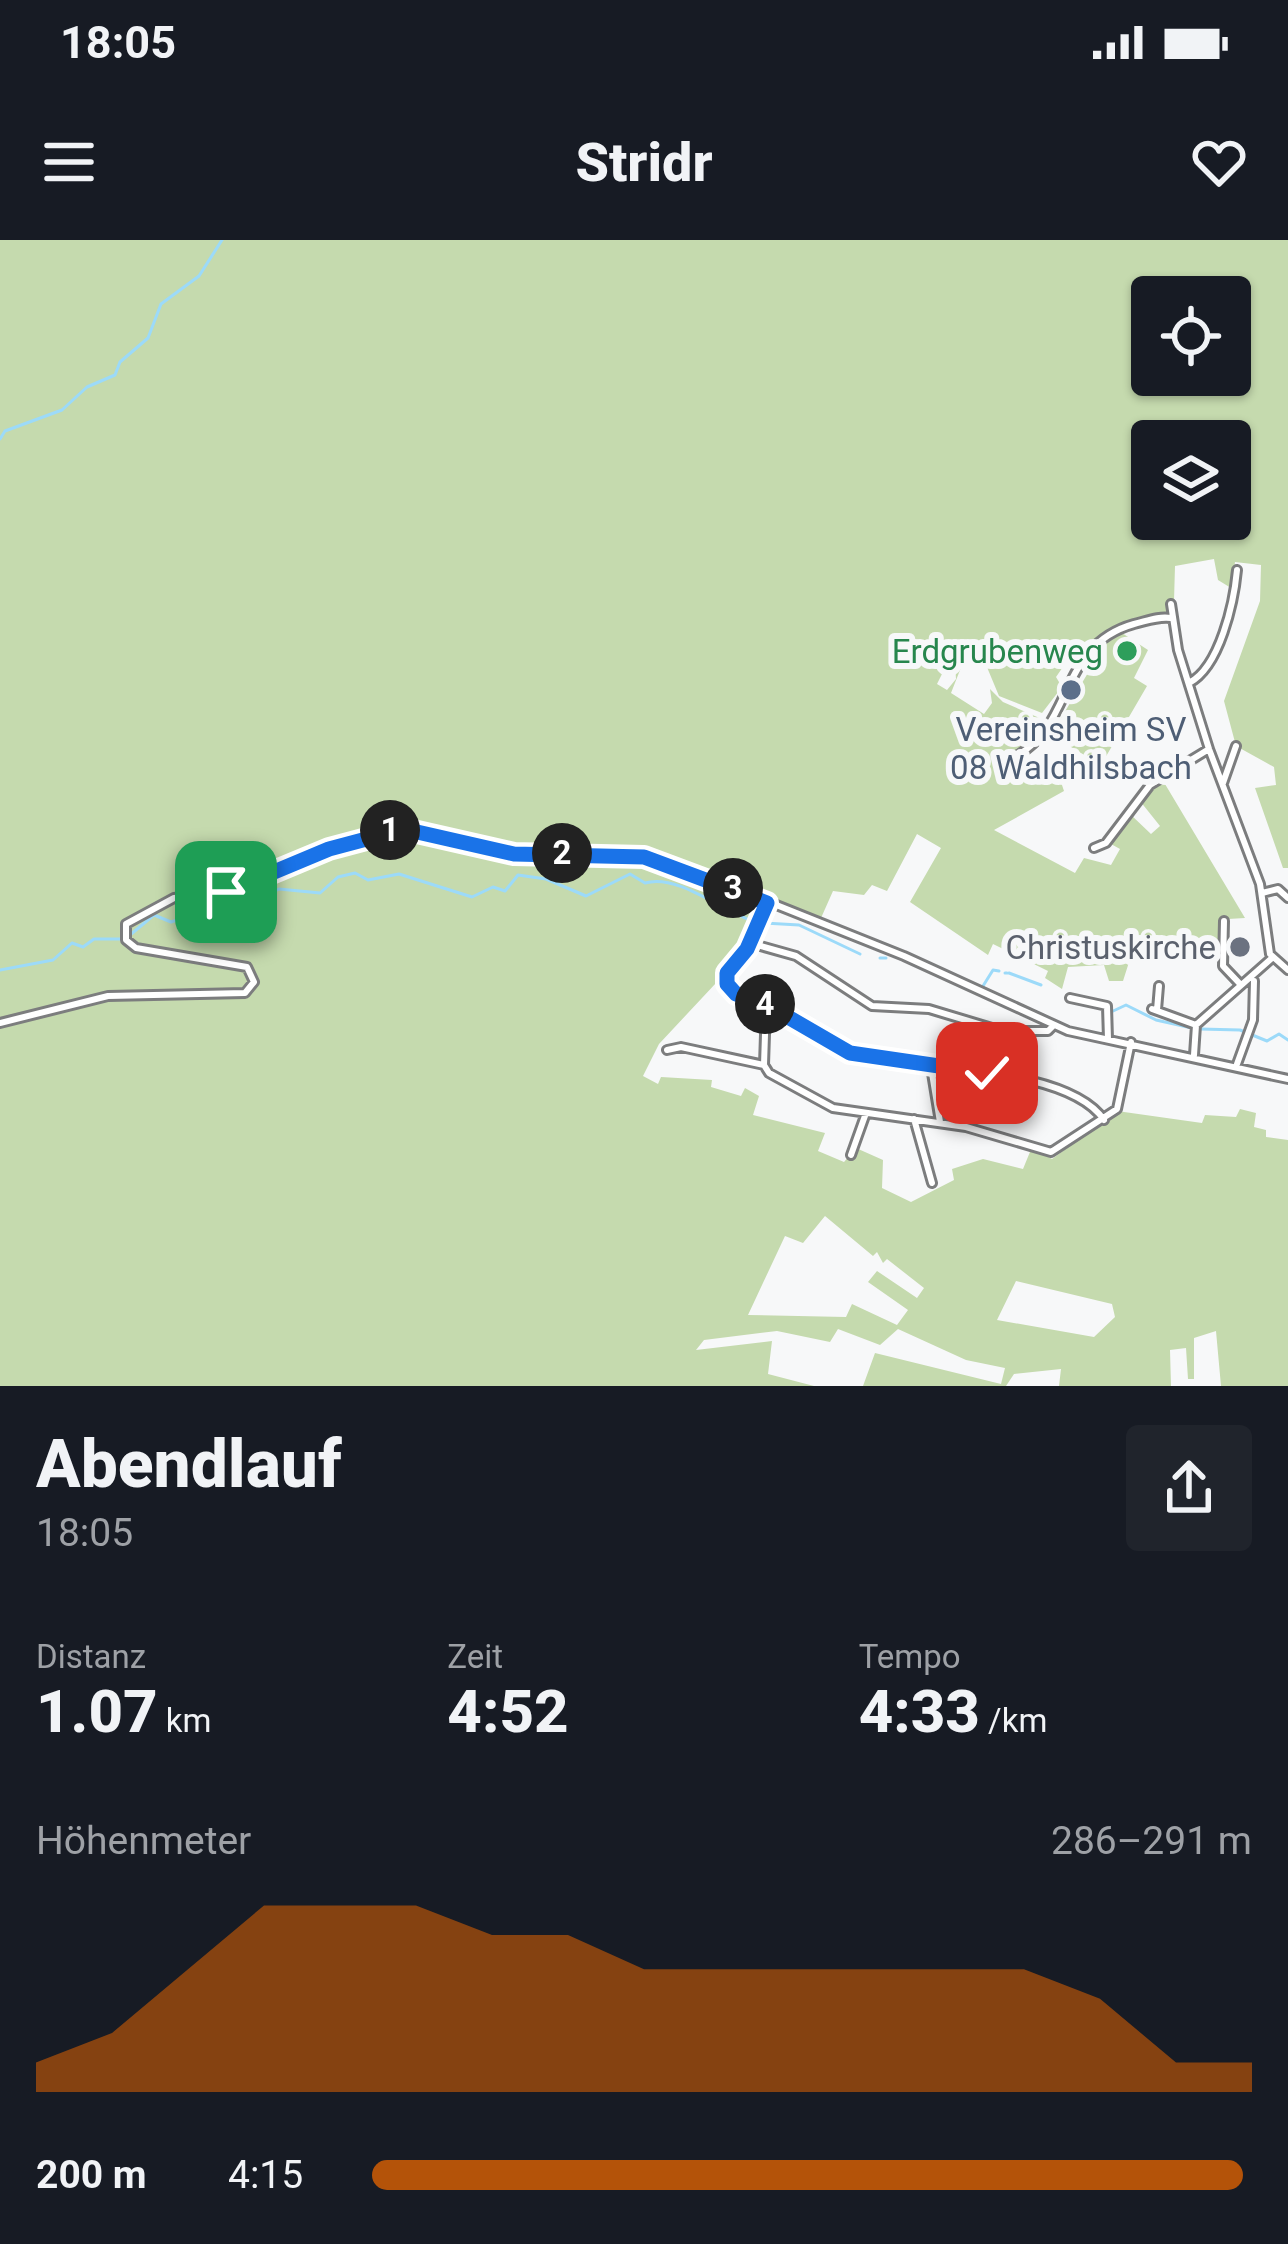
<!DOCTYPE html>
<html lang="de">
<meta charset="utf-8">
<style>
:root{--surface:#171b24;--page:#20242c;--text:#f1f3f6;--muted:#9ea1a6;--accent:#b45309}
body{margin:0;font-family:Roboto,sans-serif;background:var(--page);color:var(--text);height:100vh;display:flex;flex-direction:column;font-size:45px;white-space:nowrap}
*{box-sizing:border-box;margin:0}
p{font-size:39px;color:var(--muted)}
.icon{flex:none;width:66px;height:66px;fill:none;stroke:currentColor;stroke-width:2;stroke-linecap:round;stroke-linejoin:round}
.map{position:relative;height:1146px;overflow:hidden}
.sheet{display:flex;flex-direction:column;background:var(--surface);flex:1}
.sheet>*{flex:none}
.tools{position:absolute;left:1131px;top:36px;display:grid;gap:24px}
.tools a{display:grid;place-items:center;width:120px;height:120px;border-radius:12px;background:var(--surface);box-shadow:0 3px 9px #0004;font-size:60px}
.pin{position:absolute;display:grid;place-items:center;width:102px;height:102px;color:#fff;margin:-51px;border-radius:24px;box-shadow:0 6px 18px #0006}
.km{position:absolute;width:60px;height:60px;margin:-30px;border-radius:50%;background:#222;color:#fff;font-size:33px;line-height:60px;text-align:center}
.round{display:grid;place-items:center;flex:none;width:126px;height:126px;border-radius:12px;background:var(--page)}
.headline{display:flex;align-items:center;justify-content:space-between;height:204px;padding:0 36px}
h1{font-size:66px;font-weight:800;line-height:90px}
.figures{display:grid;grid-template-columns:repeat(3,1fr);gap:18px;height:204px;padding:12px 36px}
.figures div{display:grid;align-content:center}
.figures b{font-size:60px;font-weight:800}
.figures small{font-size:33px;font-weight:400}
.figures p{font-size:33px}
.chart{height:336px;padding:24px 36px}
.chart p{display:flex;justify-content:space-between}
.chart svg{width:100%;height:216px;margin-top:12px;fill:var(--accent);opacity:.7}
ul{padding:0 36px;list-style:none;font-size:39px}
li{display:grid;grid-template-columns:192px 144px 1fr;align-items:center;height:90px}
li i{height:30px;border-radius:15px;background:var(--accent)}
.status{display:flex;justify-content:space-between;align-items:center;height:84px;padding:0 60px;background:var(--surface);direction:ltr}
.status svg{height:33px;fill:currentColor}
header{display:flex;justify-content:space-between;align-items:center;height:156px;padding:0 36px;background:var(--surface);font-size:54px;font-weight:800}
.map>svg:first-child{display:block}
.green{fill:#c5daae;fill-rule:evenodd}
.lines{fill:none;stroke-linecap:round;stroke-linejoin:round}
.stream{stroke:#9cdaf9;stroke-width:3}
.minor-casing{stroke:#7c7d7e;stroke-width:12}
.minor{stroke:#fff;stroke-width:6}
.route-casing{stroke:#fff;stroke-width:24}
.route{stroke:#1a73e8;stroke-width:15}
.leisure-dot{fill:#2e9e5b;stroke:#f7f8f9;stroke-width:4.5}
.service-dot{fill:#5c6f8a;stroke:#f7f8f9;stroke-width:4.5}
.worship-dot{fill:#6b7280;stroke:#f7f8f9;stroke-width:4.5}
.labels{text-anchor:middle;stroke-width:12;stroke-linejoin:round;paint-order:stroke}
.leisure-label{font-size:33px;fill:#27864d;stroke:#f7f8f9;text-anchor:end}
.service-label{font-size:33px;fill:#4e5e75;stroke:#f7f8f9}
.worship-label{font-size:33px;fill:#5b616d;stroke:#f7f8f9;text-anchor:end}
</style>
<div class="status"><b>18:05</b><svg viewBox="0 0 49 12"><path d="M0 12V9h3v3zM5 12V6h3v6zM10 12V3h3v9zM15 12V0h3v12zM26 1h20v11H26zM47 4h2v5h-2z"/></svg></div>
<header><svg class="icon" aria-label="menu" viewBox="0 0 24 24"><path d="M4 6h16M4 12h16M4 18h16"/></svg>Stridr<svg class="icon" aria-label="heart" viewBox="0 0 24 24"><path d="M12 20l-8-8c-3-5 5-10 8-4 3-6 11-1 8 4z"/></svg></header>
<div class="map">
<svg width="1288" height="1146" viewBox="0 0 1288 1146">
<rect width="100%" height="100%" fill="#f7f8f9"/>
<!-- green -->
<path class="green" d="M0,0H1288V628H1283L1255,548L1276,545L1274,527L1236,506L1224,461L1260,361L1261,325L1235,322L1231,348L1218,340L1214,319L1175,326L1174,361L1167,373L1105,391L1084,412L1076,408L1056,437L1062,447L1042,473L999,456L979,408L968,423L947,424L937,444L947,450L956,439L955,425H962L951,453L984,474L992,463L990,449L1003,462L1044,480L1046,485L1021,515L1059,536L1064,551L994,590L1075,633L1084,618L1111,625L1120,609L1111,604L1130,574L1151,594L1160,586L1140,561L1162,539L1245,678L1228,679L1216,707L1194,704L1130,719L1123,741H1109L1104,725L1068,727L1062,749L1045,738L1048,731L993,704L988,715L910,662L941,608L917,594L887,651L872,645L864,655L833,651L817,687L769,667L759,674L745,712L659,804L643,836L658,844L661,837L712,840L711,847L741,856L745,848L759,856L753,875L825,893L818,911L844,922L856,908L883,920L882,948L911,962L954,940L952,929L983,919L1023,929L1032,907L1052,919L1117,871L1202,883L1205,875L1236,877L1240,869L1256,873L1254,887L1266,890V897L1288,900V1146H1221L1216,1091L1194,1098V1139H1188L1186,1108L1170,1110L1171,1146H1059L1061,1129L1014,1134L1006,1146H863L875,1113L1001,1144L1005,1128L966,1120L898,1089L880,1105L838,1089L830,1102L777,1091L704,1100L696,1110L772,1101L768,1134L814,1146H0ZM1152,57H1230V135H1152ZM1152,201H1230V279H1152ZM825,976L873,1016L877,1012L883,1023L887,1019L924,1048L917,1058L877,1031L868,1042L908,1070L897,1085L852,1064L846,1077L748,1075L785,996L803,1003ZM1016,1041L1112,1064L1115,1077L1094,1097L997,1080Z
M1144,384L1122,393L1148,410L1134,438L1147,446L1101,525L1051,495L1098,416L1094,408L1114,391Z"/>
<g class="lines">
<!-- stream -->
<path class="stream" d="M0,199L5,191L62,170L87,147L115,135L120,122L148,98L161,64L199,36L222,0
M764,683L799,685L860,714
M130,695L154,675L171,682C197,674 206,666 234,673L279,649L320,653L338,637L355,633L368,640L399,634L472,657L493,647L505,651L518,635L546,639L586,656L630,634L645,643C678,633 723,672 755,682
M880,718H886
M0,730L53,720L72,703L83,707L94,699H122
M1005,733H1007
M1009,733L1041,745
M983,746L993,730L999,731
M1111,772L1126,765L1156,780L1192,788
M1200,789L1240,790L1267,801L1279,794L1288,800"/>
<!-- minor casing -->
<g class="minor-casing">
<path id="minor" d="M1171,364L1178,410L1209,509L1260,644L1270,714L1288,730
M1189,443C1220,427 1234,362 1237,330
M1018,515C1074,483 1059,405 1134,384C1147,381 1158,376 1171,378
M1223,543L1236,506
M1094,608L1106,603L1150,545L1209,509
M1262,653L1278,649L1288,658
M767,663C760,680 727,735 727,744C737,758 752,756 767,764C796,780 824,807 856,815C915,830 1067,825 1104,880
M1224,681L1223,726L1241,745
M750,703L796,716L872,766L929,769L1002,791H1048L1053,786
M1070,758L1107,766L1108,799
M1152,769L1196,785
M1157,770L1159,746
M0,783L108,756L245,753L254,742L247,727L136,708L126,700V684L174,658L231,651L288,624L393,589L514,614H627L689,630L904,716L1068,791L1288,839
M1196,785L1272,718
M667,810L681,807L764,825L769,833L833,868L966,887L1051,912L1117,869L1131,802
M1194,815L1196,785
M930,821L940,882
M1237,824L1253,780L1254,741
M764,825L766,764
M914,879L932,943
M851,915L866,873"/>
</g>
<!-- minor -->
<use href="#minor" class="minor"/>
</g>
<g class="lines">
<!-- route casing -->
<g class="route-casing">
<path id="route" d="M226,652L329,609L404,589L514,614L644,617L767,663L747,709L727,733V744L736,754L769,766L850,813L987,833"/>
</g>
<!-- route -->
<use href="#route" class="route"/>
</g>
<!-- markers -->
<circle class="leisure-dot" cx="1127" cy="411" r="12"/>
<circle class="service-dot" cx="1071" cy="450" r="12"/>
<circle class="worship-dot" cx="1240" cy="707" r="12"/>
<g class="labels">
<!-- leisure labels -->
<g class="leisure-label">
<text x="1103" y="423">Erdgrubenweg</text>
</g>
<!-- service labels -->
<g class="service-label">
<text x="1071" y="501">Vereinsheim SV<tspan x="1071" dy="38">08 Waldhilsbach</tspan></text>
</g>
<!-- worship labels -->
<g class="worship-label">
<text x="1216" y="719">Christuskirche</text>
</g>
</g>
</svg>
<div class="tools">
<a><svg class="icon" aria-label="locate" viewBox="0 0 24 24"><circle cx="12" cy="12" r="6"/><path d="M12 2v4M12 18v4M2 12h4M18 12h4"/></svg></a>
<a><svg class="icon" aria-label="layers" viewBox="0 0 24 24"><path d="M12 4l9 5-9 5-9-5zM3 14l9 5 9-5"/></svg></a>
</div>
<div class="pin" style="left:226px;top:652px;background:#1e9e55"><svg class="icon" aria-label="arrive" viewBox="0 0 24 24"><path d="M6 21V4h12l-3 4 3 4H6"/></svg></div>
<div class="pin" style="left:987px;top:833px;background:#d93025"><svg class="icon" aria-label="check" viewBox="0 0 24 24"><path d="M5 12l5 5 9-10"/></svg></div>
<b class="km" style="left:390px;top:590px">1</b>
<b class="km" style="left:562px;top:613px">2</b>
<b class="km" style="left:733px;top:648px">3</b>
<b class="km" style="left:765px;top:764px">4</b>
</div>
<section class="sheet">
<div class="headline"><div><h1>Abendlauf</h1><p>18:05</p></div><a class="round"><svg class="icon" aria-label="share" viewBox="0 0 24 24"><path d="M12 15V3M7 8l5-5 5 5M5 13v7h14v-7"/></svg></a></div>
<div class="figures">
<div><p>Distanz</p><b>1.07<small> km</small></b></div>
<div><p>Zeit</p><b>4:52</b></div>
<div><p>Tempo</p><b>4:33<small> /km</small></b></div>
</div>
<div class="chart"><p><span>Höhenmeter</span>286–291 m</p>
<svg viewBox="0 0 160 44" preserveAspectRatio="none"><path d="M0 44V38L10 32L20 19L30 6L40 6L50 6L60 12L70 12L80 19L90 19L100 19L110 19L120 19L130 19L140 25L150 38L160 38V44z"/></svg>
</div>
<ul>
<li><b>200 m</b>4:15<i style="width:99%"></i></li>
</ul>
</section>
